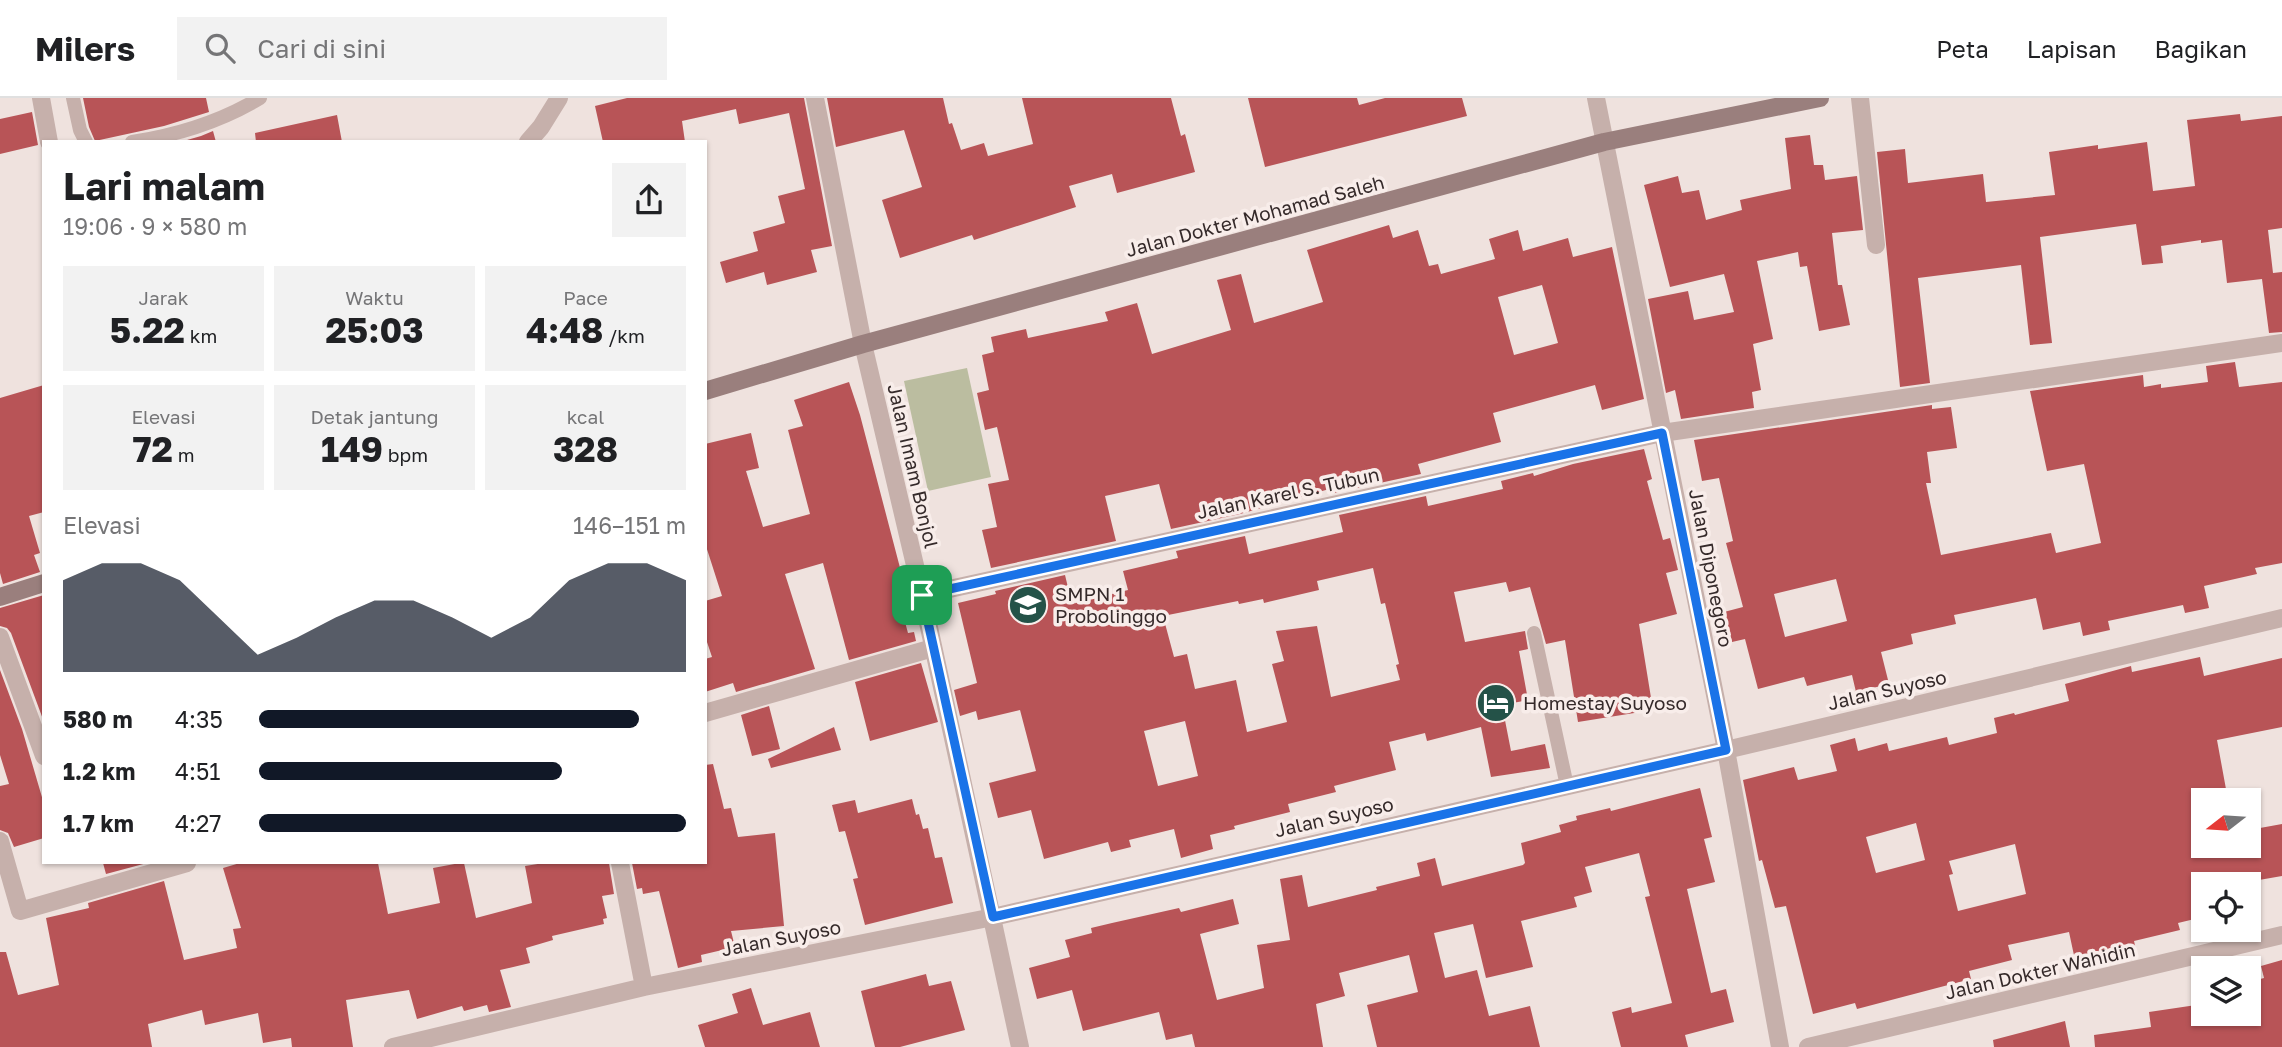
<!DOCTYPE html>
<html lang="id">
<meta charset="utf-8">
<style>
:root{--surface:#fff;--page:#f2f2f2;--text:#202124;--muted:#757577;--line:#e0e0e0;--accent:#111827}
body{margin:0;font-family:"Golos Text",sans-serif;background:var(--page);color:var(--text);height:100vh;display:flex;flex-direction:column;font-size:26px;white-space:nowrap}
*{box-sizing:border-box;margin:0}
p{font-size:23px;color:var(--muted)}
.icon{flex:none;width:38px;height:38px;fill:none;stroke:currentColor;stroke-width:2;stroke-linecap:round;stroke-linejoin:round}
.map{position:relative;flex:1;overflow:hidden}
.panel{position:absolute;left:42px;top:42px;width:665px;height:724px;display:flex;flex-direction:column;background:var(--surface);border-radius:0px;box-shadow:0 2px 5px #0004}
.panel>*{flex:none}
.needle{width:46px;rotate:253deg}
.buttons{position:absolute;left:2191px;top:690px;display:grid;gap:14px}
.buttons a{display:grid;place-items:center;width:70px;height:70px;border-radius:0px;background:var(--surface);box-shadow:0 2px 5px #0004;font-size:35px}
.pin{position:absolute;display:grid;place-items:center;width:60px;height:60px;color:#fff;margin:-30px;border-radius:14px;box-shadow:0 4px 10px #0006}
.round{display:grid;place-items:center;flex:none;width:74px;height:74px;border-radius:0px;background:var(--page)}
.headline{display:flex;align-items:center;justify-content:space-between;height:119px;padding:0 21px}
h1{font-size:38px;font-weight:700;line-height:52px}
.metrics{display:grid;grid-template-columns:repeat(3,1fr);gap:10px;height:119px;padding:7px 21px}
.metrics div{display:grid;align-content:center;border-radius:0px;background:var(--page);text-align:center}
.metrics b{font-size:35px;font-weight:700}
.metrics small{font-size:19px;font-weight:400}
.metrics p{font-size:19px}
.chart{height:196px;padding:14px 21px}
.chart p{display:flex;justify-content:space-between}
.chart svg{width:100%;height:126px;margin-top:7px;fill:var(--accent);opacity:.7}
ul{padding:0 21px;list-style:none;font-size:23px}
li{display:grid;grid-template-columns:112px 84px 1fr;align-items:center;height:52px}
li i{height:18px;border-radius:9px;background:var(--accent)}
header{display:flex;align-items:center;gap:42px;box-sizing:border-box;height:98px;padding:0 35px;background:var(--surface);border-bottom:2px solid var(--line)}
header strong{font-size:33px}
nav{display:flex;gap:38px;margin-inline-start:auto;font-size:24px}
.search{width:490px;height:63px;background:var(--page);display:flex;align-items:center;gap:18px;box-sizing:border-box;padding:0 24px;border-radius:0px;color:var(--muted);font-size:26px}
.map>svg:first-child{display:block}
.green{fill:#bbbda0}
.building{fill:#b85457;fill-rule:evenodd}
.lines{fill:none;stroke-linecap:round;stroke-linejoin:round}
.service{stroke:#c6b0ab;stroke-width:14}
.minor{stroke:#c6b0ab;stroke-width:18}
.tertiary{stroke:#c6b0ab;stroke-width:18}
.secondary{stroke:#9a7f7d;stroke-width:18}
.route-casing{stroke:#fff;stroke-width:14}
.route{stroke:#1a73e8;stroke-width:9}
.labels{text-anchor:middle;stroke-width:7;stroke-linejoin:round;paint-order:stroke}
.street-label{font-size:19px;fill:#352a2a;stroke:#f8edea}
.poi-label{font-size:19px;fill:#352a2a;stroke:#f8edea;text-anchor:start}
</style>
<header>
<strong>Milers</strong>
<div class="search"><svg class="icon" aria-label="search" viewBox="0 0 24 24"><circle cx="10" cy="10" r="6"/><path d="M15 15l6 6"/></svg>Cari di sini</div>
<nav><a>Peta</a><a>Lapisan</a><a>Bagikan</a></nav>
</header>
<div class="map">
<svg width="2282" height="949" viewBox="0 0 2282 949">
<rect width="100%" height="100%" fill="#efe2de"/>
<!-- green -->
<path class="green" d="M967,270L991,379L928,393L904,283Z"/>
<!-- building -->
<path class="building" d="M83,0H206L209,14L164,28L95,43L89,29Z
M627,0H804L832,148L811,152L817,174L767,187L764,174L726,185L720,164L758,153L753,134L785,125L778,98L805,91L789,15L739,26L736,11L682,23L685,44H603L595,8Z
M827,0H943L949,26L952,25L961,52L984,45L988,58L1033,46L1022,0H1171L1181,38L1185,36L1195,74L1117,95L1112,76L1069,88L1076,109L974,142L972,137L900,160L882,102L922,89L904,32L836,49Z
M1248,0H1357L1359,7L1385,0H1462L1467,18L1265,69Z
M32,14L38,47L0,56V21Z
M2240,16L2241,23L2282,18V130L2268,132L2273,175L2282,174V234L2269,235L2262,181L2227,185L2222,142L2201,145V142L2161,148L2163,165L2142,167L2136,126L2040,139L2052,245L2030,247L2021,167L1918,180L1930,285L1900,289L1877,54L1905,51L1908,85L1983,76L1986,104L2055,97L2049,54L2098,47V51L2147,44L2153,93L2195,88L2187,22Z
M337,17L342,44H256L255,35Z
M213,33L216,44H180L201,38Z
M1810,37L1814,67H1823L1825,82L1857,78L1863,132L1832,135L1838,187H1842L1850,227L1819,233L1807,168L1800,169L1798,154L1757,163L1773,241L1753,246L1761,292L1752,294L1754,310L1681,321L1675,292L1666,295L1648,201L1688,193L1694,222L1734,214L1724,176L1670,189L1644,87L1678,78L1682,95L1699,92L1706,122L1742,112L1740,102L1791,91L1785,40Z
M1389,127L1393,140L1418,132L1429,168L1438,166L1441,176L1495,161L1489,141L1518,132L1523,153L1568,140L1573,159L1612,149L1644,301L1602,312L1595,287L1493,315L1501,344L1418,366L1421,376L1334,395L1333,390L1240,416L1171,431L1159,386L1105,398L1116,443L991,470L982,432L997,429L988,386L1009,382L997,329L985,332L977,295L989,292L982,257L994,254L991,239L1026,231L1028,240L1108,223L1105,214L1137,205L1152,256L1231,232L1217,182L1241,176L1254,225L1323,204L1307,152ZM1542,187L1558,245L1514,257L1498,199Z
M2235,264L2239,289L2282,284V465L2255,470L2257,476L2204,488L2209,510L2185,515L2183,507L2108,523L2110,532L2083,538L2080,524L2043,532L2036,500L1954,517L1956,526L1911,536L1913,546L1881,554L1889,586L1856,594L1852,577L1807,588L1804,579L1758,591L1745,541L1732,544L1724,514L1743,509L1726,445L1733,443L1719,380L1702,383L1694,342L1932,307V311L1951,309L1957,350L1927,354L1931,385H1926L1941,457L2051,435L2056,455L2101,445L2084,366L2047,373L2030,293L2143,277L2144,289L2161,286V290L2208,284L2206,268ZM1836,481L1847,523L1785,539L1774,496Z
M849,284L860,317L904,485L895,487L908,535L914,534L916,543L849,562L823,465L785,476L815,571L736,594L733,585L705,594V561L712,559L705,538V503L722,498L705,445V346L751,335L759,370L746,373L763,429L810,416L788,332L803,328L794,302Z
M44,287V414L29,418L40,455L34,457L40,474L3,486L0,475V300Z
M1644,351L1652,381L1647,383L1663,442L1670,440L1678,472L1666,475L1677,516L1639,526L1653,612L1578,624L1565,542L1546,546L1530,489L1509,494L1506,484L1454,494L1465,544L1525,533L1528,551L1519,553L1528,602L1502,607L1511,653L1545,646L1550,670L1491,679L1481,629L1427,643L1425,635L1389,644L1396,672L1334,688L1336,694L1288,706L1290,714L1234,728L1235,731L1210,737L1213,751L1181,760L1174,731L1129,742L1131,749L1111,754L1108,744L1044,761L1031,712L998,720L989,685L1036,673L1020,612L978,622L976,613L960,618L954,592L977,585L958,505L996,496L995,493L1065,477L1072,506L1128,492L1123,473L1178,460L1176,453L1245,438L1249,456L1343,434L1339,417L1426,398L1428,408L1503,391L1501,383L1533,375L1534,378L1573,366ZM1373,470L1381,506L1385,505L1399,566L1396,567L1400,582L1331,599L1317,528L1276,533L1284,563L1272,566L1287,624L1247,634L1236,582L1195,591L1187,556L1174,559L1163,518L1238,503L1239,506L1263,501L1264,505L1319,492L1317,483ZM1185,623L1198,678L1158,688L1144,633Z
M44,497V624L11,535L7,530L0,528V510Z
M2200,559L2204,578L2282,560V629L2217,642L2228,702H2203V747H2249V732L2282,726V778L2236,786H2203V819L2178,825L2180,832L2134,843L2137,856L2111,862L2110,855L2075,862L2069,834L2008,847L2012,862L1969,873L1971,881L1857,911L1855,905L1813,916L1786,808L1775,810L1762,762L1759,763L1743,682L1794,669L1798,682L1837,673L1830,647L1855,640L1858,653L1887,645L1889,653L1947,639L1949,647L1997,635L1994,620L2014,615L2015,617L2069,603L2065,586L2131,568L2132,574ZM1916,725L1925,762L1876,775L1866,739ZM2015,746L2026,796L1958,813L1949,777L1953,776L1949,763Z
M921,565L938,624L870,643L855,584Z
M0,572L22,631L44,706V740L14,749L8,735L0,732V688L9,686L0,657Z
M769,608L780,651L752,658L741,617Z
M834,629L841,652L771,670L768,661Z
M713,666L724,711L731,710L738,739L775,735L784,828L731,833L735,849L701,857L702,864L678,870L659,793L643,796L642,790L637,791L632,765H705V667Z
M1700,690L1712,739L1704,741L1715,784L1687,791L1711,895L1726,891L1734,924L1685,937L1688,949H1621L1612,914L1631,909L1632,915L1672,905L1645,799L1650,798L1639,755L1585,769L1592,794L1574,799L1577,809L1521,823L1533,869L1486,880L1473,826L1434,835L1445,880L1477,872L1489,918L1530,908L1540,949H1377L1367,907L1418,894L1409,857L1339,875L1345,898L1316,906L1323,949H1195L1192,936L1166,942L1159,914L1083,933L1072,892L1037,901L1029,870L1070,859L1065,842L1092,835L1091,830L1112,825L1179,810L1181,814L1233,801L1239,826L1200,836L1217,902L1264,890L1257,847L1290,842L1280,781L1302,777L1308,809L1377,792L1376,789L1420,778L1417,765L1435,760L1442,788L1523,767L1525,765L1521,745L1561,734L1559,727L1577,722L1576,718L1610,710L1611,713Z
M912,701L916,717L919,716L923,731L928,730L935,760L942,759L953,805L865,827L853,781L858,780L845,733L839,734L832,707L855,702L858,715Z
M103,765H147L106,776Z
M240,765H378L388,816L440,805L433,770L460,765H464L476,820L532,805L525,768L544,765H609L614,796L602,798L607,820L603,821L604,826L552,838L553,842L526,850L530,865L500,872L511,909L489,914L487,907L464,913L462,908L417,921L409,892L346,902L353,949H292L291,940L263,945L258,915L205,927L202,912L148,926L152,949H0V854H6L18,897L59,887L46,820L89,810L88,805L164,783L184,862L237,850L233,831L241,830L223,770Z
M2282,862V949H2095L2094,937L2151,929L2149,914L2203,906V915H2249V884L2264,880L2261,868Z
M926,876L929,888L951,883L965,932L900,949H875L861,893Z
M751,890L763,927L810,914L820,949H705L698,927L738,915L732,896Z
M2065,923L2070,949H1994L1993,942Z"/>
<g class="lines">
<!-- service -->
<path class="service" d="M73,0L80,32L86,44
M132,44C178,37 220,24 260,0
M1534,535L1567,688"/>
<!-- minor -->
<path class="minor" d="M41,0L49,44
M1860,0L1876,147
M528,44L541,29L559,0
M922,497L1662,335L2282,245
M0,539L44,658
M705,615L933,550
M0,743L20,813L187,765
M620,765L644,889
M393,949L644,889L993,819L1726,652L2282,520
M1808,949L2282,837"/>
<!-- tertiary -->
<path class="tertiary" d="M815,0L863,246L922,497L1020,949
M1596,0L1726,652L1780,949"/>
<!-- secondary -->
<path class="secondary" d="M705,293L863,246L1604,44L1820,0
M0,499L44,485"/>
</g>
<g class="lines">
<!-- route casing -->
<g class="route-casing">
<path id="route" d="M1662,335L1726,652L993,819L922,497Z"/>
</g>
<!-- route -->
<use href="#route" class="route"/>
</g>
<!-- icons -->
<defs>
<g id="school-disc" transform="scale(2.0125)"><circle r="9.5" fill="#245248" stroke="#f8edea"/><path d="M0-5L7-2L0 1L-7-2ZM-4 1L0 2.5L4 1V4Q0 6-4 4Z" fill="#fff"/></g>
<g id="hotel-disc" transform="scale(2.0125)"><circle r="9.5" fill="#245248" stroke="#f8edea"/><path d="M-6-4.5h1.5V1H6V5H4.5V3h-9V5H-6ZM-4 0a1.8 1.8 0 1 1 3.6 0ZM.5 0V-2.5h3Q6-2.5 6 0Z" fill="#fff"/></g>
</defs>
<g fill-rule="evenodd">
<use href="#school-disc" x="1028" y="507"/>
<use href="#hotel-disc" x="1496" y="605"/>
</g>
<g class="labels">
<!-- street labels -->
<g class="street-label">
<text transform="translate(1255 118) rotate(-15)" y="7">Jalan Dokter Mohamad Saleh</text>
<text transform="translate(913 368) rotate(77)" y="7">Jalan Imam Bonjol</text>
<text transform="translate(1288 395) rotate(-12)" y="7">Jalan Karel S. Tubun</text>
<text transform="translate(1711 470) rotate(79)" y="7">Jalan Diponegoro</text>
<text transform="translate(1887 592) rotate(-13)" y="7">Jalan Suyoso</text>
<text transform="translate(1334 719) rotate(-13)" y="7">Jalan Suyoso</text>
<text transform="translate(781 840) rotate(-11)" y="7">Jalan Suyoso</text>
<text transform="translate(2040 873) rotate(-13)" y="7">Jalan Dokter Wahidin</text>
</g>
<!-- poi labels -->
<g class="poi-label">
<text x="1055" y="503">SMPN 1<tspan x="1055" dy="22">Probolinggo</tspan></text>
<text x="1523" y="612">Homestay Suyoso</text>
</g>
</g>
</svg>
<div class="buttons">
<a><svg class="needle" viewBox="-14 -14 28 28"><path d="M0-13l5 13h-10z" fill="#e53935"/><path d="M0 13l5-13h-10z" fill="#757577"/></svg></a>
<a><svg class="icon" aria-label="locate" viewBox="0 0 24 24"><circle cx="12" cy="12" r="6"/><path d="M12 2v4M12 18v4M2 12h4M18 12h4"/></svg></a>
<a><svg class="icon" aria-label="layers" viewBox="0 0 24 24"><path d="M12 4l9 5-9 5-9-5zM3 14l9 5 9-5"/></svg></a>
</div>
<div class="pin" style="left:922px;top:497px;background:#1e9e55"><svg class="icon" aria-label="arrive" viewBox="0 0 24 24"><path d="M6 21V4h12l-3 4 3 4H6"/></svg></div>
<section class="panel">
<div class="headline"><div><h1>Lari malam</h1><p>19:06 · 9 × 580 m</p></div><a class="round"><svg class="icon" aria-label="share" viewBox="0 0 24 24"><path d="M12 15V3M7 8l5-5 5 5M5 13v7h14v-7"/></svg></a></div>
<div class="metrics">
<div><p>Jarak</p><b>5.22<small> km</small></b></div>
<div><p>Waktu</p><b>25:03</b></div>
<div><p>Pace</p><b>4:48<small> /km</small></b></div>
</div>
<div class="metrics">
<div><p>Elevasi</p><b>72<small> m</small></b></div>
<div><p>Detak jantung</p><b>149<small> bpm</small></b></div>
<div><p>kcal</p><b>328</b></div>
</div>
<div class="chart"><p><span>Elevasi</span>146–151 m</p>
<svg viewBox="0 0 160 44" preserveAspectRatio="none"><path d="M0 44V12L10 6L20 6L30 12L40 25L50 38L60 32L70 25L80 19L90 19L100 25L110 32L120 25L130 12L140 6L150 6L160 12V44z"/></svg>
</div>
<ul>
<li><b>580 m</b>4:35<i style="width:89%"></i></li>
<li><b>1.2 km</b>4:51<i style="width:71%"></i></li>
<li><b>1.7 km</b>4:27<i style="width:100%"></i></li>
</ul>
</section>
</div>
